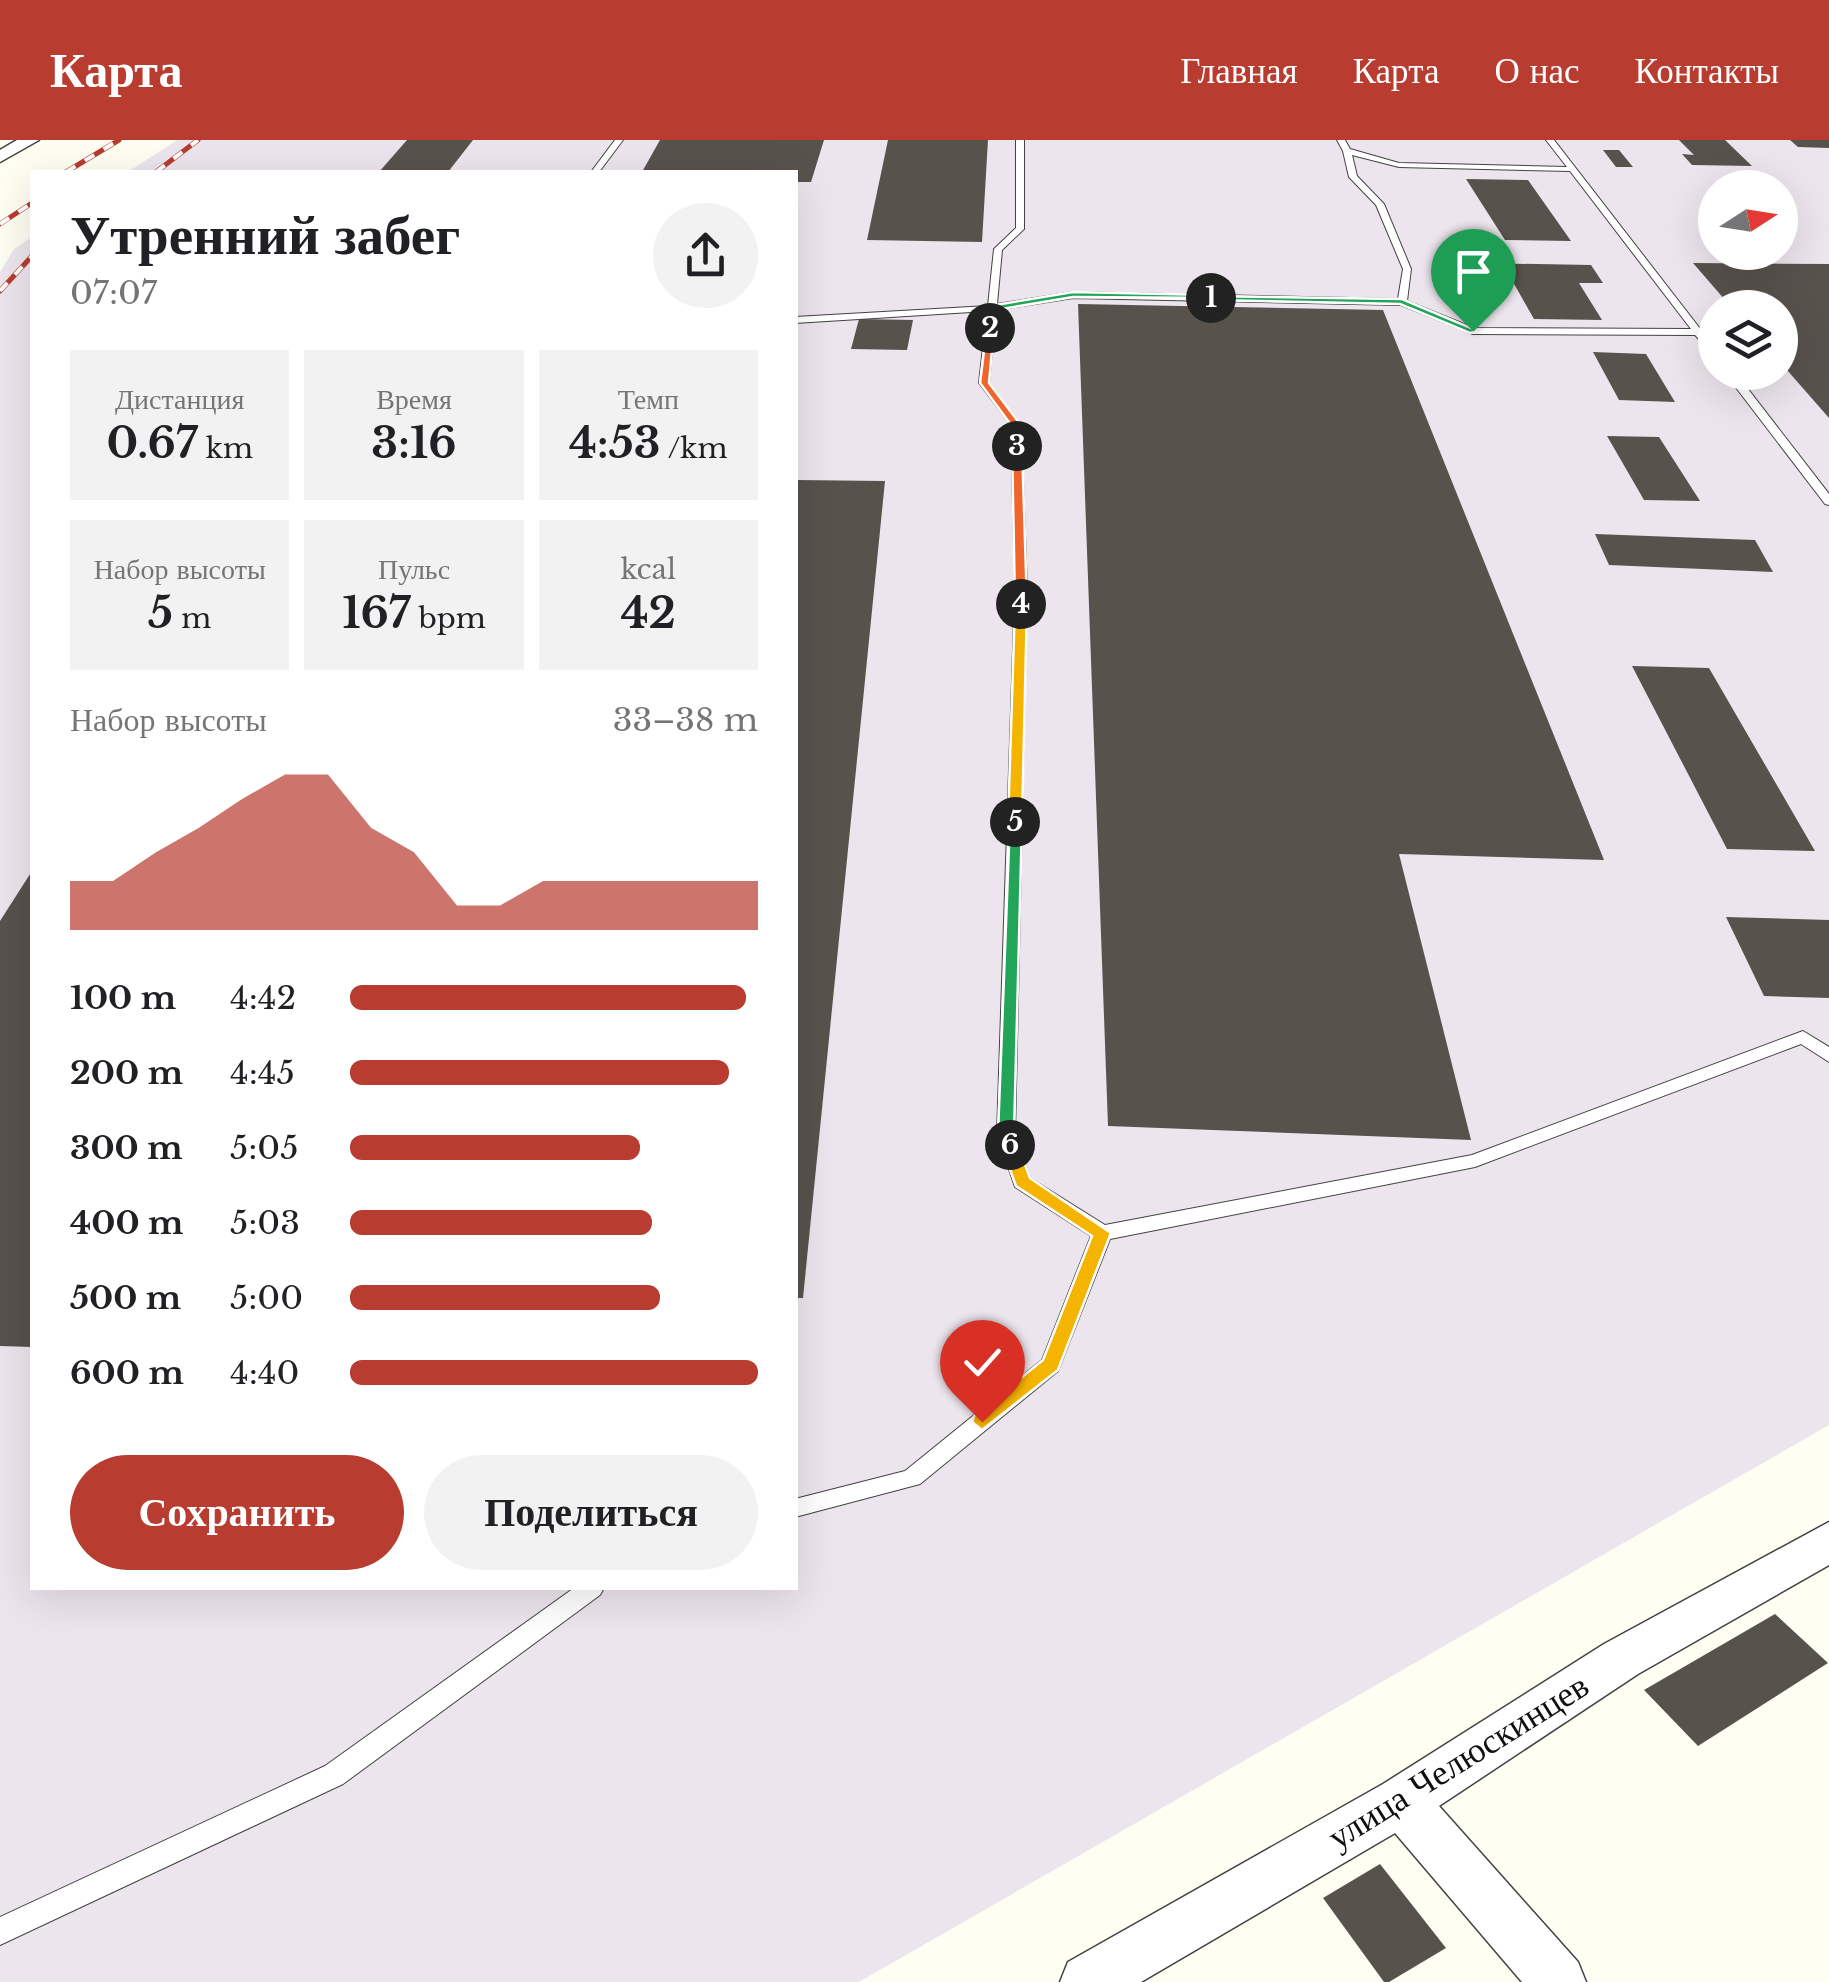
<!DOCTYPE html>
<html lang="ru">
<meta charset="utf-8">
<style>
:root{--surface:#fff;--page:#f2f2f2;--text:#202124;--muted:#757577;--accent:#b83c2f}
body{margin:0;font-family:"Libre Baskerville",serif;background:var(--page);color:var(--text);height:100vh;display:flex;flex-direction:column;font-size:38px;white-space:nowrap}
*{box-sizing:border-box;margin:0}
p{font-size:32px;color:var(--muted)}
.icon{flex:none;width:55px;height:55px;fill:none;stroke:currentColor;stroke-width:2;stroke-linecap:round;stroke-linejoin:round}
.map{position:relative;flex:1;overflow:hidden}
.side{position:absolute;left:30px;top:30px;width:768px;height:1420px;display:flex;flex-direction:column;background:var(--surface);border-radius:0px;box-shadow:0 10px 40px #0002}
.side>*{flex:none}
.needle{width:65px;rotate:78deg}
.controls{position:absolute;left:1698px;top:30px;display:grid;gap:20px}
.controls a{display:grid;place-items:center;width:100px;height:100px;border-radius:50%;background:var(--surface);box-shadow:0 10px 40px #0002;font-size:50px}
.pin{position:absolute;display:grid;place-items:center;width:85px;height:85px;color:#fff;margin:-102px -42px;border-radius:50% 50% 50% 0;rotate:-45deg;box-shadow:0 0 10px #0007}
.pin .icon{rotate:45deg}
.km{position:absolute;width:50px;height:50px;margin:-25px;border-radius:50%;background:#222;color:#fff;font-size:28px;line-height:50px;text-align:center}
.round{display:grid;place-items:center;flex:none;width:105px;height:105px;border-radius:52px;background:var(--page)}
.headline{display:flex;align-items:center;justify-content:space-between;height:170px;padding:0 40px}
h1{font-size:55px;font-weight:700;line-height:75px}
.figures{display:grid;grid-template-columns:repeat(3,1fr);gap:15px;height:170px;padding:10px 40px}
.figures div{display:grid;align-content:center;border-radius:0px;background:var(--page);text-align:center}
.figures b{font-size:42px;font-weight:700}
.figures small{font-size:28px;font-weight:400}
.figures p{font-size:28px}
.chart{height:280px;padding:20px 40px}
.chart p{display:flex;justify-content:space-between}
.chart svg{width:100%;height:180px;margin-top:10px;fill:var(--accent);opacity:.7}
.primary-button{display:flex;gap:20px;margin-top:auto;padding:20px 40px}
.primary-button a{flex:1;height:115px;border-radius:60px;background:var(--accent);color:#fff;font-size:40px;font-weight:700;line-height:115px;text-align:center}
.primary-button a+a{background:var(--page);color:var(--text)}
ul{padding:0 40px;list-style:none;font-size:32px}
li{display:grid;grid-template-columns:160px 120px 1fr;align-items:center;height:75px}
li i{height:25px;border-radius:12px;background:var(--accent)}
header{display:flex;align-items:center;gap:60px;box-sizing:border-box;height:140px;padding:0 50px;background:var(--accent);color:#fff}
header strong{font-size:48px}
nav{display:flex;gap:55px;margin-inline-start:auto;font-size:35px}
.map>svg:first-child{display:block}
.industrial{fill:#ede5ed;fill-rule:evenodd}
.building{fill:#58524d}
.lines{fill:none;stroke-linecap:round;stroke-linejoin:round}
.service-casing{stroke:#434343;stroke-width:2}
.minor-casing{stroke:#434343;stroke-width:3}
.tertiary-casing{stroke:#434343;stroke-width:3}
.service{fill:#fff;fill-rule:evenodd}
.minor{fill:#fff;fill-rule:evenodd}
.tertiary{fill:#fff;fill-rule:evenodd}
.rail-casing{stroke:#b83c2f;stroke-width:5}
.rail{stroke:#fff;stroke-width:4;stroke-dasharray:11;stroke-linecap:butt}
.split-1{fill:#22a559;stroke:#fff;stroke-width:2.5}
.split-2{fill:#22a559;stroke:#fff;stroke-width:2.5}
.split-3{fill:#f0652b;stroke:#fff;stroke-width:2.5}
.split-4{fill:#f0652b;stroke:#fff;stroke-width:2.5}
.split-5{fill:#f5b400;stroke:#fff;stroke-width:2.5}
.split-6{fill:#22a559;stroke:#fff;stroke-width:2.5}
.split-7{fill:#f5b400;stroke:#fff;stroke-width:2.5}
.labels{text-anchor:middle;stroke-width:10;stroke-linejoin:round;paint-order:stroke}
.near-street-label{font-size:35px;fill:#101010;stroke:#fff}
</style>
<header>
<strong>Карта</strong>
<nav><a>Главная</a><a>Карта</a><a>О нас</a><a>Контакты</a></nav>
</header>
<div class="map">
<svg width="1829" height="1842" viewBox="0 0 1829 1842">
<rect width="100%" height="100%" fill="#fefef3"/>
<!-- industrial -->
<path class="industrial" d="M177,0H1829V1285L859,1842H0V132L14,109L32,97V1448H795V32H128ZM1715,48H1780V112H1715ZM1715,168H1780V232H1715Z"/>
<!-- building -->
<path class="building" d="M407,0H473L448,32H379Z
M660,0H824L811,42H795V32H642Z
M888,0H988L982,102L867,100Z
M1679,0H1725L1752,26L1692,25L1682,14L1694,15Z
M1790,0H1829V8L1798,7Z
M1603,10H1619L1633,27H1616Z
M1466,39L1528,40L1571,101L1505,100Z
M1474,123L1591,125L1603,143H1579L1602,180L1534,179L1513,142L1483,141Z
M1693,123L1829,124V278L1780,222V168H1732Z
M1078,164L1383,170L1604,720L1399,714L1471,1000L1108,986Z
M859,179L913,180L907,210L851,209Z
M1593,212L1646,214L1675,262L1619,260Z
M1607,296L1659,297L1700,361L1644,360Z
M795,340L885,341L803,1158H795Z
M1595,394L1755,400L1773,432L1609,425Z
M1632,526L1709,528L1815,711L1727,709Z
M32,731V1207L0,1206V781Z
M1726,777L1829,780V858L1764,856Z
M1775,1474L1828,1523L1698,1606L1644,1550Z
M1380,1724L1446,1808L1389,1842H1384L1323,1758Z"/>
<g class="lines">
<!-- service casing -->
<g class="service-casing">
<path id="service" d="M615,0H623L599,32H591Z
M1016,0H1024V89L1002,110L997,164L1073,152L1398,159L1403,129L1376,65L1349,37L1343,11L1337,0H1345L1350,9L1399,23L1567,27L1546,0H1554L1715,208V217L1695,195L1473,194L1401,165L1073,158L996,170L989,243L1021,285L1027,449L1015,994L1030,1038L1105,1085L1472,1015L1803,891L1829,907V922L1801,904L1475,1027L1110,1099L1058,1231L920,1344L795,1377V1359L905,1331L1042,1220L1091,1096L1015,1047L997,994L1015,449L1011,285L979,243L987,171L795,183V177L988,166L994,109L1016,88ZM1352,15L1399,27L1570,31L1691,189L1474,188L1407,161L1411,129L1384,64L1357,36Z
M1724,232H1735L1829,354V365L1825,364Z
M574,1448H604L600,1455L343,1644L0,1805V1777L325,1626Z"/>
</g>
<!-- minor casing -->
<g class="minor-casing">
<path id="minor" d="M1829,1382V1425L1638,1534L1439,1666L1578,1822L1586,1842H1522L1395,1693L1141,1842H1060L1068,1822L1383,1644L1604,1504Z"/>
</g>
<!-- tertiary casing -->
<g class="tertiary-casing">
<path id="tertiary" d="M17,0H39L0,22V10Z"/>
</g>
<!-- service -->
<use href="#service" class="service"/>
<!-- minor -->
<use href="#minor" class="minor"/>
<!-- tertiary -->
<use href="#tertiary" class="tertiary"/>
<!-- rail casing -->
<g class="rail-casing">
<path id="rail" d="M66,32L119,0
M156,32L198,0
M0,84L32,63
M0,151L32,116"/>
</g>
<!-- rail -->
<use href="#rail" class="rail"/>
</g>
<!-- split-1 -->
<path class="split-1" d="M1208,156L1402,159L1478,191L1470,193L1400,164L1211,160Z"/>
<!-- split-2 -->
<path class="split-2" d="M1073,152L1211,155L1216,158L1073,157L996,170L994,188H986L989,166Z"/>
<!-- split-3 -->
<path class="split-3" d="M987,187L994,188L989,243L1021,285L1020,308L1012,306L1011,285L980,243Z"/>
<!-- split-4 -->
<path class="split-4" d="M1017,303L1022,306L1027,464L1021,467L1015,464L1012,306Z"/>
<!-- split-5 -->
<path class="split-5" d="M1021,460L1027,464L1022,682L1015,686L1008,682L1015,464Z"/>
<!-- split-6 -->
<path class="split-6" d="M1010,679L1022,682L1014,994L1018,1005L1010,1011L1004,1009L998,994Z"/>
<!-- split-7 -->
<path class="split-7" d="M1010,999L1018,1005L1030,1038L1111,1093L1058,1230L982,1290L972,1282L974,1276L1043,1220L1092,1096L1016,1046L1001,1005Z"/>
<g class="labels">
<!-- near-street labels -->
<g class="near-street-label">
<text transform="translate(1458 1621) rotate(-32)" y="12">улица Челюскинцев</text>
</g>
</g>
</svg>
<div class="controls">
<a><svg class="needle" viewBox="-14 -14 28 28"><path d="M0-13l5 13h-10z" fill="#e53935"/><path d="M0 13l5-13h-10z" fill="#757577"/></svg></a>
<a><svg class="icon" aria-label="layers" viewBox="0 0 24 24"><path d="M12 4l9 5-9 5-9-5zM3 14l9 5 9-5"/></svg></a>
</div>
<div class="pin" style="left:1473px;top:191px;background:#1e9e55"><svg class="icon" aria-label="arrive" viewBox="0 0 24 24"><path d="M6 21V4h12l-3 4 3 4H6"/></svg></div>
<div class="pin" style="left:982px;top:1282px;background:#d93025"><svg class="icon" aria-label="check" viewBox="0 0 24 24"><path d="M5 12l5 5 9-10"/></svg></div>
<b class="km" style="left:1211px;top:158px">1</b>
<b class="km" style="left:990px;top:188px">2</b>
<b class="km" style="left:1017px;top:306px">3</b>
<b class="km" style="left:1021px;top:464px">4</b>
<b class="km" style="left:1015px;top:682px">5</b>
<b class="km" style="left:1010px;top:1005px">6</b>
<section class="side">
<div class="headline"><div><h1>Утренний забег</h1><p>07:07</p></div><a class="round"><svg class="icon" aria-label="share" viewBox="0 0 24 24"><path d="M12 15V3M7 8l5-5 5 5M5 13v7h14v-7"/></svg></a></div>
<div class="figures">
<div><p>Дистанция</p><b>0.67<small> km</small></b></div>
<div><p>Время</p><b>3:16</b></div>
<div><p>Темп</p><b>4:53<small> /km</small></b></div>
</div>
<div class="figures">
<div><p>Набор высоты</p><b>5<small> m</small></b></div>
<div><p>Пульс</p><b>167<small> bpm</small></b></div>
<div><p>kcal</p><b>42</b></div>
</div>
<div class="chart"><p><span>Набор высоты</span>33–38 m</p>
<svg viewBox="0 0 160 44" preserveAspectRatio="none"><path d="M0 44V32L10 32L20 25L30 19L40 12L50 6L60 6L70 19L80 25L90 38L100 38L110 32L120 32L130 32L140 32L150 32L160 32V44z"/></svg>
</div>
<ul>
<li><b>100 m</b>4:42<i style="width:97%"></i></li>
<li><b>200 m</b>4:45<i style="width:93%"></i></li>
<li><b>300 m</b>5:05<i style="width:71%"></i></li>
<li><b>400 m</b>5:03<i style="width:74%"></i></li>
<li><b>500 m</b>5:00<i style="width:76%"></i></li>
<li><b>600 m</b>4:40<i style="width:100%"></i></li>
</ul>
<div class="primary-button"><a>Сохранить</a><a>Поделиться</a></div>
</section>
</div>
